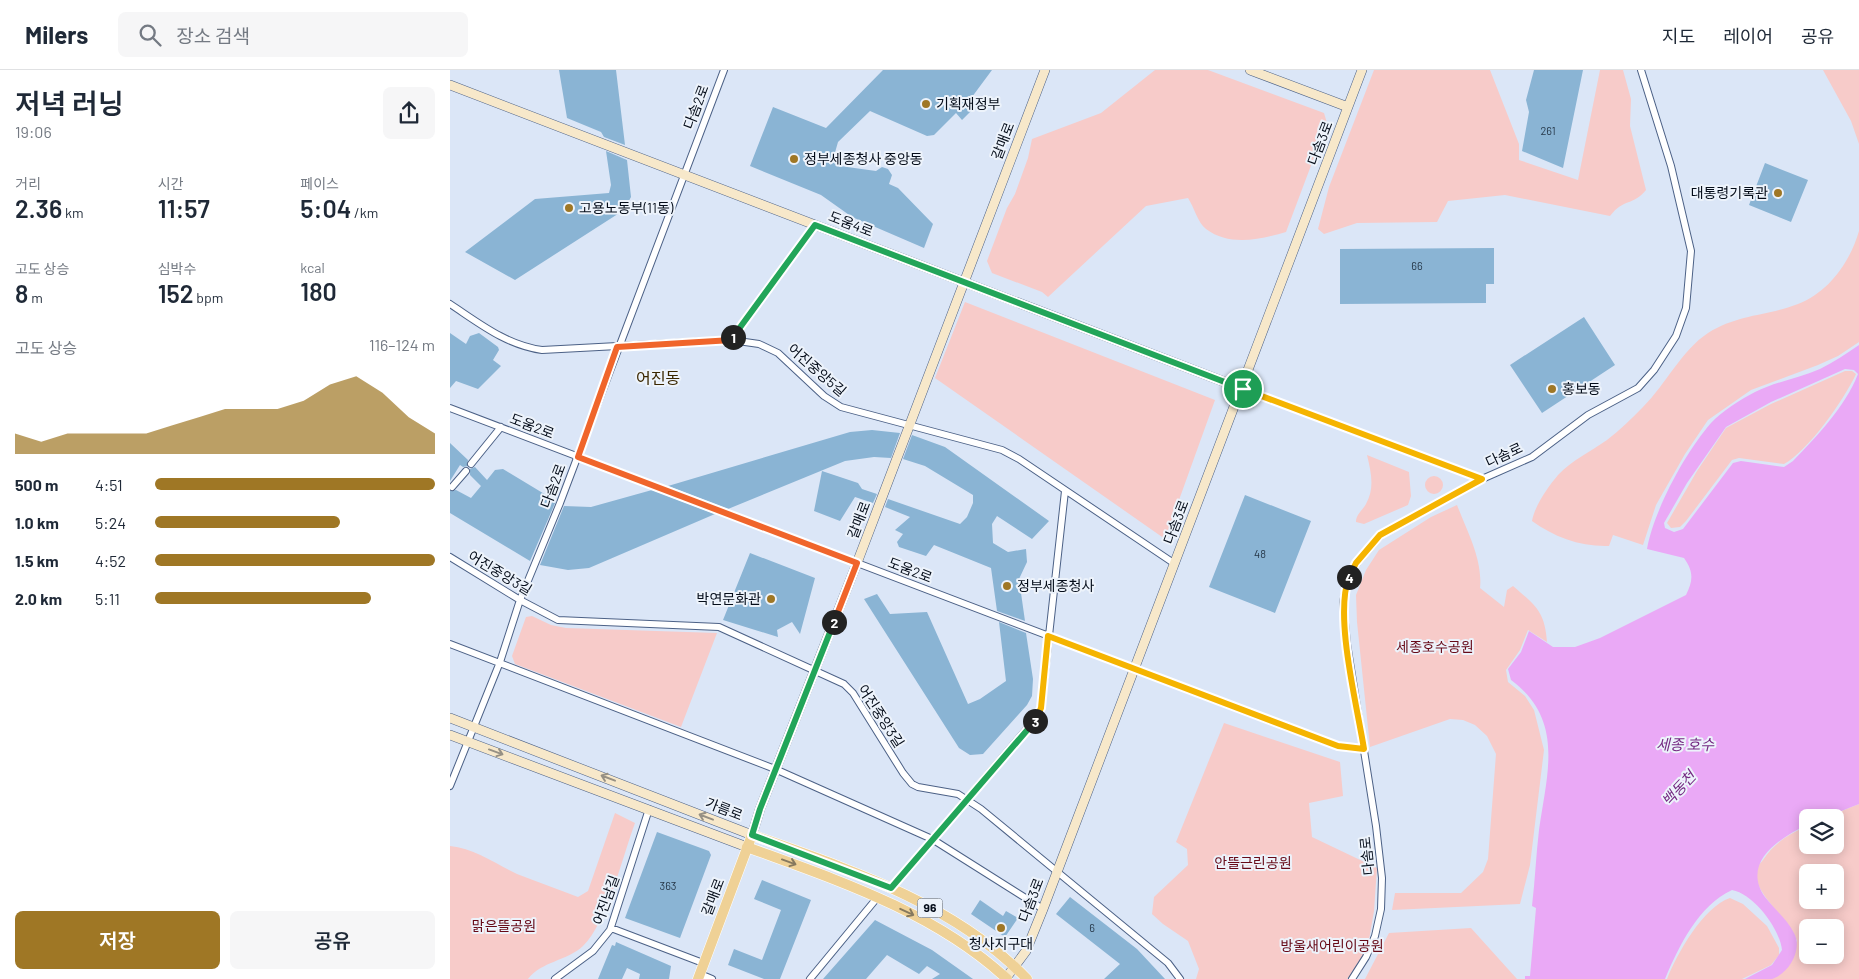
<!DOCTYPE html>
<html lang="ko">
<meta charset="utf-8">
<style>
:root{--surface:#fff;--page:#f6f6f7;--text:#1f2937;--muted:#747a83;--line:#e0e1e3;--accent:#9f7725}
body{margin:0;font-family:Barlow,"Noto Sans KR",sans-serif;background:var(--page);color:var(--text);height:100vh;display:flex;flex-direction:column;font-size:19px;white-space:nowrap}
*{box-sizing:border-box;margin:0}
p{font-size:16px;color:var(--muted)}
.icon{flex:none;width:28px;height:28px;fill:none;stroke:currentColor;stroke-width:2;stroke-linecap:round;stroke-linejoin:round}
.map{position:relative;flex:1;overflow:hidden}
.drawer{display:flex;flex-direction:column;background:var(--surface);width:450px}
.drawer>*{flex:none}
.buttons{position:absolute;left:1349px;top:739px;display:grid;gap:10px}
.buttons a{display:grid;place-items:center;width:45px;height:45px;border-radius:8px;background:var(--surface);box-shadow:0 2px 12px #0003;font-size:25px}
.pin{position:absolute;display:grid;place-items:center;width:42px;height:42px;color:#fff;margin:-21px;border:2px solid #fff;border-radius:50%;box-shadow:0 1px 5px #0007}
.km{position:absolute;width:25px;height:25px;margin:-12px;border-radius:50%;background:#222;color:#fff;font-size:14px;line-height:25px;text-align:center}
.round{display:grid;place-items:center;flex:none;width:52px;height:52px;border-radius:8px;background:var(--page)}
.summary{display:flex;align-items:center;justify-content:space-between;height:85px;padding:0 15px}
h1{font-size:28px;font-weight:600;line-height:38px}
.figures{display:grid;grid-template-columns:repeat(3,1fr);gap:8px;height:85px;padding:5px 15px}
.figures div{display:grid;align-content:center}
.figures b{font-size:25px;font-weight:600}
.figures small{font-size:14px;font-weight:400}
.figures p{font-size:14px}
.chart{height:140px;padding:10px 15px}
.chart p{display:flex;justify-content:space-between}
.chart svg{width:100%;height:90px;margin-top:5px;fill:var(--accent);opacity:.7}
.button{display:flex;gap:10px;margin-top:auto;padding:10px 15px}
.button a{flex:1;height:58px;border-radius:8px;background:var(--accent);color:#fff;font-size:20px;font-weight:600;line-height:58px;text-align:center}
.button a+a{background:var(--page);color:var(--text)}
ul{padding:0 15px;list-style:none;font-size:16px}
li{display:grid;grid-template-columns:80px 60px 1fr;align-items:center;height:38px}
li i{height:12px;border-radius:6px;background:var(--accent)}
header{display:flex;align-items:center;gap:30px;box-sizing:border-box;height:70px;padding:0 25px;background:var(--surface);border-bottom:1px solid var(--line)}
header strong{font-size:24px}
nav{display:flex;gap:28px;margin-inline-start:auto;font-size:18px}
.search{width:350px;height:45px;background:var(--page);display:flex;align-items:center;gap:12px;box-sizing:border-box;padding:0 18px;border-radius:8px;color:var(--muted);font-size:19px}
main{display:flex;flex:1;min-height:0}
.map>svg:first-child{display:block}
.green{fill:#f7cbc9;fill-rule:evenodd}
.water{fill:#eaa9f6;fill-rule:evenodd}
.building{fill:#8ab4d4}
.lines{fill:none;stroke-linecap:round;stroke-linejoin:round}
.street-casing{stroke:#4c6186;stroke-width:8}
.secondary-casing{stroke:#4c6186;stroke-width:10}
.primary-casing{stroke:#fff;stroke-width:11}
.street{stroke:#fff;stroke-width:6}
.secondary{stroke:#f7e8ca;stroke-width:9}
.primary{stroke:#efd196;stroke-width:10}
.oneway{stroke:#969084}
.oneway2{stroke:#86795e}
.split-1-casing{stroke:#fff;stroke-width:10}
.split-2-casing{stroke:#fff;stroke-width:10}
.split-3-casing{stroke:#fff;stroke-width:10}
.split-4-casing{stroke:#fff;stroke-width:10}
.split-5-casing{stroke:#fff;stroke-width:10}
.split-1{stroke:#22a559;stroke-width:6}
.split-2{stroke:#f0652b;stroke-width:6}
.split-3{stroke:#22a559;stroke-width:6}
.split-4{stroke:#f5b400;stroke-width:6}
.split-5{stroke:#f5b400;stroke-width:6}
.poi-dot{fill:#9f7725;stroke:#edf3fb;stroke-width:2}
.labels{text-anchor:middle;stroke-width:4;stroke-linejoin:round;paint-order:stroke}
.number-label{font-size:11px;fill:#263748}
.shield{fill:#edf3fb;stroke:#4b525e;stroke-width:1}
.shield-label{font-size:12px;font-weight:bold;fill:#050d1a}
.poi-label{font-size:14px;fill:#050d1a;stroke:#edf3fb;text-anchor:start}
.street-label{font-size:14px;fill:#050d1a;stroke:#edf3fb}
.park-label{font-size:14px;fill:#670a18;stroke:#edf3fb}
.water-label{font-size:15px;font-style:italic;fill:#742982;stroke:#edf3fb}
.quarter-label{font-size:16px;fill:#3a2700;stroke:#edf3fb}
</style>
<header>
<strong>Milers</strong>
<div class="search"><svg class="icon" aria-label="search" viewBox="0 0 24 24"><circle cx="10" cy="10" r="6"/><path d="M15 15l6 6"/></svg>장소 검색</div>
<nav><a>지도</a><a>레이어</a><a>공유</a></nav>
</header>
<main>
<section class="drawer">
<div class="summary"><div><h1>저녁 러닝</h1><p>19:06</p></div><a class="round"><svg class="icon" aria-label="share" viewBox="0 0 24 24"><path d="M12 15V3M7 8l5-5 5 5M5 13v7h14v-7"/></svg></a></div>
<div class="figures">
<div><p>거리</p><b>2.36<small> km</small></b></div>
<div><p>시간</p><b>11:57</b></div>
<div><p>페이스</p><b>5:04<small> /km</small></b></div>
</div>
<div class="figures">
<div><p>고도 상승</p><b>8<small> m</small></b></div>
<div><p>심박수</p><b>152<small> bpm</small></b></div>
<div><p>kcal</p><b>180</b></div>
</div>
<div class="chart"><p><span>고도 상승</span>116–124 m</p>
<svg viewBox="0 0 160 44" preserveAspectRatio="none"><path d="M0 44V34L10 38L20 34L30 34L40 34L50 34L60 30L70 26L80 22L90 22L100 22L110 18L120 10L130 6L140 14L150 26L160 34V44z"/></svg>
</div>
<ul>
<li><b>500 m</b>4:51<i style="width:100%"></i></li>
<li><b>1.0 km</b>5:24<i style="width:66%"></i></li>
<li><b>1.5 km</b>4:52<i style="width:100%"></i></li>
<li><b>2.0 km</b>5:11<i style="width:77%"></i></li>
</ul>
<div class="button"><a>저장</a><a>공유</a></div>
</section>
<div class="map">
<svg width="1409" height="909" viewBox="0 0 1409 909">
<rect width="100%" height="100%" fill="#dbe6f7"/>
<!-- green -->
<path class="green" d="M705,0H758L874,43L877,53L836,162C811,169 780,177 756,159C748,153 744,137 738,128L696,136L598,227L592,222L542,203L537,191L557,138L565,124L578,88L582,69L651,43Z
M924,0H1040L1069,74V90L1128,110L1150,0H1173L1181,29L1180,56L1196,120C1183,136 1174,128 1160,146L1055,125L998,131L987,152L907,153L874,164L868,159L879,117Z
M1373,0H1409V74L1401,51Z
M1409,161V272L1388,286L1368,295L1301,320L1258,350L1235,384L1206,435L1193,475L1163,465L1159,476C1131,477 1104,467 1082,451C1085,435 1098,417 1108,405C1122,390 1140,382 1157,370C1170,360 1182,348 1193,337C1216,314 1232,280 1258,263C1288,244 1317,246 1348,234C1379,222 1400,192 1409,161Z
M515,232L765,330L715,469L485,308Z
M1395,301H1402L1406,304C1394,330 1358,381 1334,394L1289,388L1282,390L1236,451L1230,457L1221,458L1217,453L1247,401L1276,358L1321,334Z
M917,385L959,402L961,426L958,435L914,454L906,452C906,444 913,440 916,434C925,418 921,402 917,385Z
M975 415a9 9 0 1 1 18 0a9 9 0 1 1-18 0Z
M1007,435C1017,461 1033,490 1030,518L1054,537L1057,520L1063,516C1085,535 1095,541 1097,572L1078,560L1070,580L1056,600L1058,612L1075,626L1084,640L1094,680L1080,795L1070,834L942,840L945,823H1011L1033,802L1038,789L1046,684L1037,666L1025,655L1013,650L1000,649L920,677L907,552L906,525L916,500L929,480L981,447Z
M82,546L101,555L116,558L267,563L231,657L65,594L62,586L76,547Z
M774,653L890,692L893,726L859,733L862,767L927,798L924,841L916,887L897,909H746L749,899L738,871L713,854L702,844L704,827L738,795L737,779L726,772Z
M1409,734V909H1321L1329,904L1347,871C1341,851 1300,820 1306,799C1307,796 1311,793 1313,790C1324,773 1339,764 1357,756L1358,775H1385V748L1377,747ZM1358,802H1385V830H1358ZM1358,858H1385V885H1358Z
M165,743L185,753C173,785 157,853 133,876C117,891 92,891 78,909H0V776C24,778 46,794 67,804C87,812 108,819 128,827L138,821Z
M1280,828L1293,834L1317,856L1329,878V885L1321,895L1292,909H1217C1227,884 1253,837 1280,828Z
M1021,858L1067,909H915L939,863Z"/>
<!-- water -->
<path class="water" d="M1409,275V734L1376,747L1358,748L1357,755C1329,768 1291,793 1315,827C1324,839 1337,849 1344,863C1353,879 1339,904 1322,909C1314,909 1303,909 1295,909L1322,895L1332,880C1330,859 1304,824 1282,820C1248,836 1229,876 1215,909H1075V906H1080L1086,838L1082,836C1085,811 1086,785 1089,760C1097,703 1115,650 1061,610L1058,599L1071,582L1079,561L1103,577H1125L1150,568L1236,525C1243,511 1244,502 1234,488L1197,479C1204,440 1235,383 1261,353C1271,342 1291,329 1305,322C1325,312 1349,308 1370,299C1384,292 1396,284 1409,275ZM1395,299L1404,300L1408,304C1395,337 1367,366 1343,391L1334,397L1291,391L1283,393L1233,459L1224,462L1215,458L1214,453L1237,413L1276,357L1321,332Z"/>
<!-- building -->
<path class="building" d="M109,0H166L175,75L154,67L151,62L117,48Z
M433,0H542L519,31L524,38L512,50L506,43L484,65L477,66L420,41L388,72L384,86L390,96L426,101L432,97L438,99L442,105L439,114L448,118L483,154L474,178L402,147L371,125L300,96L323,37L376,58Z
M1084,0H1133L1113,98L1072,81L1079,42L1076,30Z
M156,81L177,90L181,127L174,140L65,210L15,182L85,129L159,123L161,115Z
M1315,93L1358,110L1341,152L1299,135Z
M1044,178V214H1036V233L890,234V179Z
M1134,247L1165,295L1092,343L1060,295Z
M0,263L16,274L20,266L29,263L48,277L49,280L43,290L51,296L28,319L6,311L0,318Z
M422,360L450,363L441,388L424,387L395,391L278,439L218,416L400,362Z
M462,365L495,377L599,451L582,469L547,446L542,454L543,473L558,482L576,479L577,492L569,509L575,551L547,541L541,498L484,475L476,486L449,477L447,472L453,464L445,460L460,447L435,437L438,429L510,454L517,447L523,433V425L475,396L453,389Z
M0,373L18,390L17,396L13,397L10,395L0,411Z
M25,397L37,410L45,400L53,399L106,431L80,491L0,443V421L6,420L21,428L31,416L20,405V399Z
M372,401L408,413L412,419L427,424L423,433L405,427L390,451L364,441Z
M202,420L265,444L139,498L118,500L90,495L114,436L141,437Z
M795,425L861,451L825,543L759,517Z
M300,483L365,508L350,564L342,552L327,560L328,567L273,550Z
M427,524L440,544L477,542L518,634L530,629L556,611L549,552L576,563L583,609L582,626L577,635L533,684L520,685L509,678L414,529Z
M207,762L259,781L261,785L230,868L175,848Z
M312,810L361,830L330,909H314L278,895L284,879L312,890L331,840L304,829Z
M620,827L687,879L715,909H654L670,894L606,844Z
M530,830L553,846L556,841L568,848L555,867L521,844Z
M425,850L482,880L523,909H482L490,904L477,896L469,904L437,885L416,909H373Z
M166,872L221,896L219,909H189L190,904L177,898L172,909H148L162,875L165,876Z"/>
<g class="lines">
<!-- street casing -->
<g class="street-casing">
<path id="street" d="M0,234C29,253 56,275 92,280L281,270L309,274L328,283L374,326L391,337L552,380L569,389L725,494
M281,270L365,155
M793,319L1032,409
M0,338L888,676L914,679
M21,394L51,357
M2,417L16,401
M0,487L70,530L108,550L269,557L394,614L403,623L453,703L462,714L468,717L508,724L531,739L718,893L730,909
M0,574L325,699L482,769L593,839
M0,716L50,592L70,530L110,433L274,0
M441,818L587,647L591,638L615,421
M161,858L253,893
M250,904L262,909
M105,909L143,881L160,860L199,739
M360,909L427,828
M902,909L916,887L925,866L931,839L932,808L926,756L897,574L893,532L898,509L907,493L931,465L1032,409L1082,387L1138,345L1188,318L1204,300L1226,266L1236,238L1241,181L1221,96L1191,0"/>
</g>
<!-- secondary casing -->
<g class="secondary-casing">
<path id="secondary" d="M800,0L898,37
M0,15L793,319
M0,648L302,765L310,739L407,493L595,0
M0,665L297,777
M556,908L576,881L593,839L912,0"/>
</g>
<!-- primary casing -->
<g class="primary-casing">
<path id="primary" d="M297,777C387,810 485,842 557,909
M248,909L302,765C398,799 504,833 577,909"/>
</g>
<!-- street -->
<use href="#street" class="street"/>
<!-- secondary -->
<use href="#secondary" class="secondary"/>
<!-- primary -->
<use href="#primary" class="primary"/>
</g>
<!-- one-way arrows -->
<defs><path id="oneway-shaft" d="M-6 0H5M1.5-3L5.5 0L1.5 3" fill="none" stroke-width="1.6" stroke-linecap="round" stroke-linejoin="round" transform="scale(1.25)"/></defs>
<g class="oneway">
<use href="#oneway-shaft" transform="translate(46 682) rotate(20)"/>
<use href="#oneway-shaft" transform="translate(158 708) rotate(-159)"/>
<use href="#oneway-shaft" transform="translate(256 747) rotate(-159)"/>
</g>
<g class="oneway2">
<use href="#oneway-shaft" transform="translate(339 792) rotate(20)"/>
<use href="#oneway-shaft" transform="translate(457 842) rotate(25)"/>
</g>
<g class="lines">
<!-- split-1 casing -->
<g class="split-1-casing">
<path id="split-1" d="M283,267L365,155L793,319"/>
</g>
<!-- split-2 casing -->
<g class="split-2-casing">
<path id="split-2" d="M283,267L282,270L167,277L128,387L407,493L384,552"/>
</g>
<!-- split-3 casing -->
<g class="split-3-casing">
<path id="split-3" d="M384,552L310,739L302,765L441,818L585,651"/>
</g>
<!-- split-4 casing -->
<g class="split-4-casing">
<path id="split-4" d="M585,651L591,638L598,566L888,676L914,679C907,635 884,546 899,507"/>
</g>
<!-- split-5 casing -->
<g class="split-5-casing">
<path id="split-5" d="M793,319L1032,409L930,465L906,493L899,507"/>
</g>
<!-- split-1 -->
<use href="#split-1" class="split-1"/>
<!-- split-2 -->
<use href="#split-2" class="split-2"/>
<!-- split-3 -->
<use href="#split-3" class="split-3"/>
<!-- split-4 -->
<use href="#split-4" class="split-4"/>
<!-- split-5 -->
<use href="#split-5" class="split-5"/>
</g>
<!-- markers -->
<g class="poi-dot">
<circle cx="476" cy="34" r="5"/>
<circle cx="344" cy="89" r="5"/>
<circle cx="1328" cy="123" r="5"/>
<circle cx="119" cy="138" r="5"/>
<circle cx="1102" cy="319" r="5"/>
<circle cx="557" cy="516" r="5"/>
<circle cx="321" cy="529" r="5"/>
<circle cx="551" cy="858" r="5"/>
</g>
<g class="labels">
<!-- number labels -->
<g class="number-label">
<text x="1098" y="65">261</text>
<text x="967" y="200">66</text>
<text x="810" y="488">48</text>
<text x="218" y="820">363</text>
<text x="642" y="862">6</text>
</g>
<!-- shield labels -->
<rect class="shield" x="467.5" y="828.5" width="25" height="19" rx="4"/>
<g class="shield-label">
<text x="480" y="842">96</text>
</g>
<!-- poi labels -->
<g class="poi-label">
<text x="486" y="39">기획재정부</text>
<text x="354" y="94">정부세종청사 중앙동</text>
<text x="1318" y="128" text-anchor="end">대통령기록관</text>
<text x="129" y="143">고용노동부(11동)</text>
<text x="1112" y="324">홍보동</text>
<text x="567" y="521">정부세종청사</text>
<text x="311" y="534" text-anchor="end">박연문화관</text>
<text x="551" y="879" text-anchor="middle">청사지구대</text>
</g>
<!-- street labels -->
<g class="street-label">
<text transform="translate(246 37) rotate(-69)" y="5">다솜2로</text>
<text transform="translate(553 71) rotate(-69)" y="5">갈매로</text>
<text transform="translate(870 73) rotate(-69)" y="5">다솜3로</text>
<text transform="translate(401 154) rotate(21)" y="5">도움4로</text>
<text transform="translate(367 300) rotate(41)" y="5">어진중앙5길</text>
<text transform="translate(82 356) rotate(21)" y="5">도움2로</text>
<text transform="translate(1054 385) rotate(-25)" y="5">다솜로</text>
<text transform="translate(103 416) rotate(-69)" y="5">다솜2로</text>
<text transform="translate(409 450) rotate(-69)" y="5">갈매로</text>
<text transform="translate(726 452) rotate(-69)" y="5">다솜3로</text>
<text transform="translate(460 500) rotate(21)" y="5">도움2로</text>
<text transform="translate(50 503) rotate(31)" y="5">어진중앙3길</text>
<text transform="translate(431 646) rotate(57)" y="5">어진중앙3길</text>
<text transform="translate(274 739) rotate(21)" y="5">가름로</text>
<text transform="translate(917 786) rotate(-96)" y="5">다솜로</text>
<text transform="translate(263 827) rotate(-69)" y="5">갈매로</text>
<text transform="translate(156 830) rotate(-70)" y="5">어진남길</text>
<text transform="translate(581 830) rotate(-69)" y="5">다솜3로</text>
</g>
<!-- park labels -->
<g class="park-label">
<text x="985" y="582">세종호수공원</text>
<text x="803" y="798">안뜰근린공원</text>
<text x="54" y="861">맑은뜰공원</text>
<text x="882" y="881">방울새어린이공원</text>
</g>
<!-- water labels -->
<g class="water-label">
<text x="1235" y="680">세종 호수</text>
<text transform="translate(1229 719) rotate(-47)" y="5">백동천</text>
</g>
<!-- quarter labels -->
<g class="quarter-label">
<text x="208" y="314">어진동</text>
</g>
</g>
</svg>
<div class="buttons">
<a><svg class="icon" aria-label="layers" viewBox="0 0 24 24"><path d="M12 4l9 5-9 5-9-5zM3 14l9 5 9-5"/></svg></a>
<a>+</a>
<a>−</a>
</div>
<div class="pin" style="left:793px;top:319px;background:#1e9e55"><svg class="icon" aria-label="arrive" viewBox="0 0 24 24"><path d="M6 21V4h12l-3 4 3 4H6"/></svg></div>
<b class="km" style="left:283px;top:267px">1</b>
<b class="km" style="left:384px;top:552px">2</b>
<b class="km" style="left:585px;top:651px">3</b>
<b class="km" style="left:899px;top:507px">4</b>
</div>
</main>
